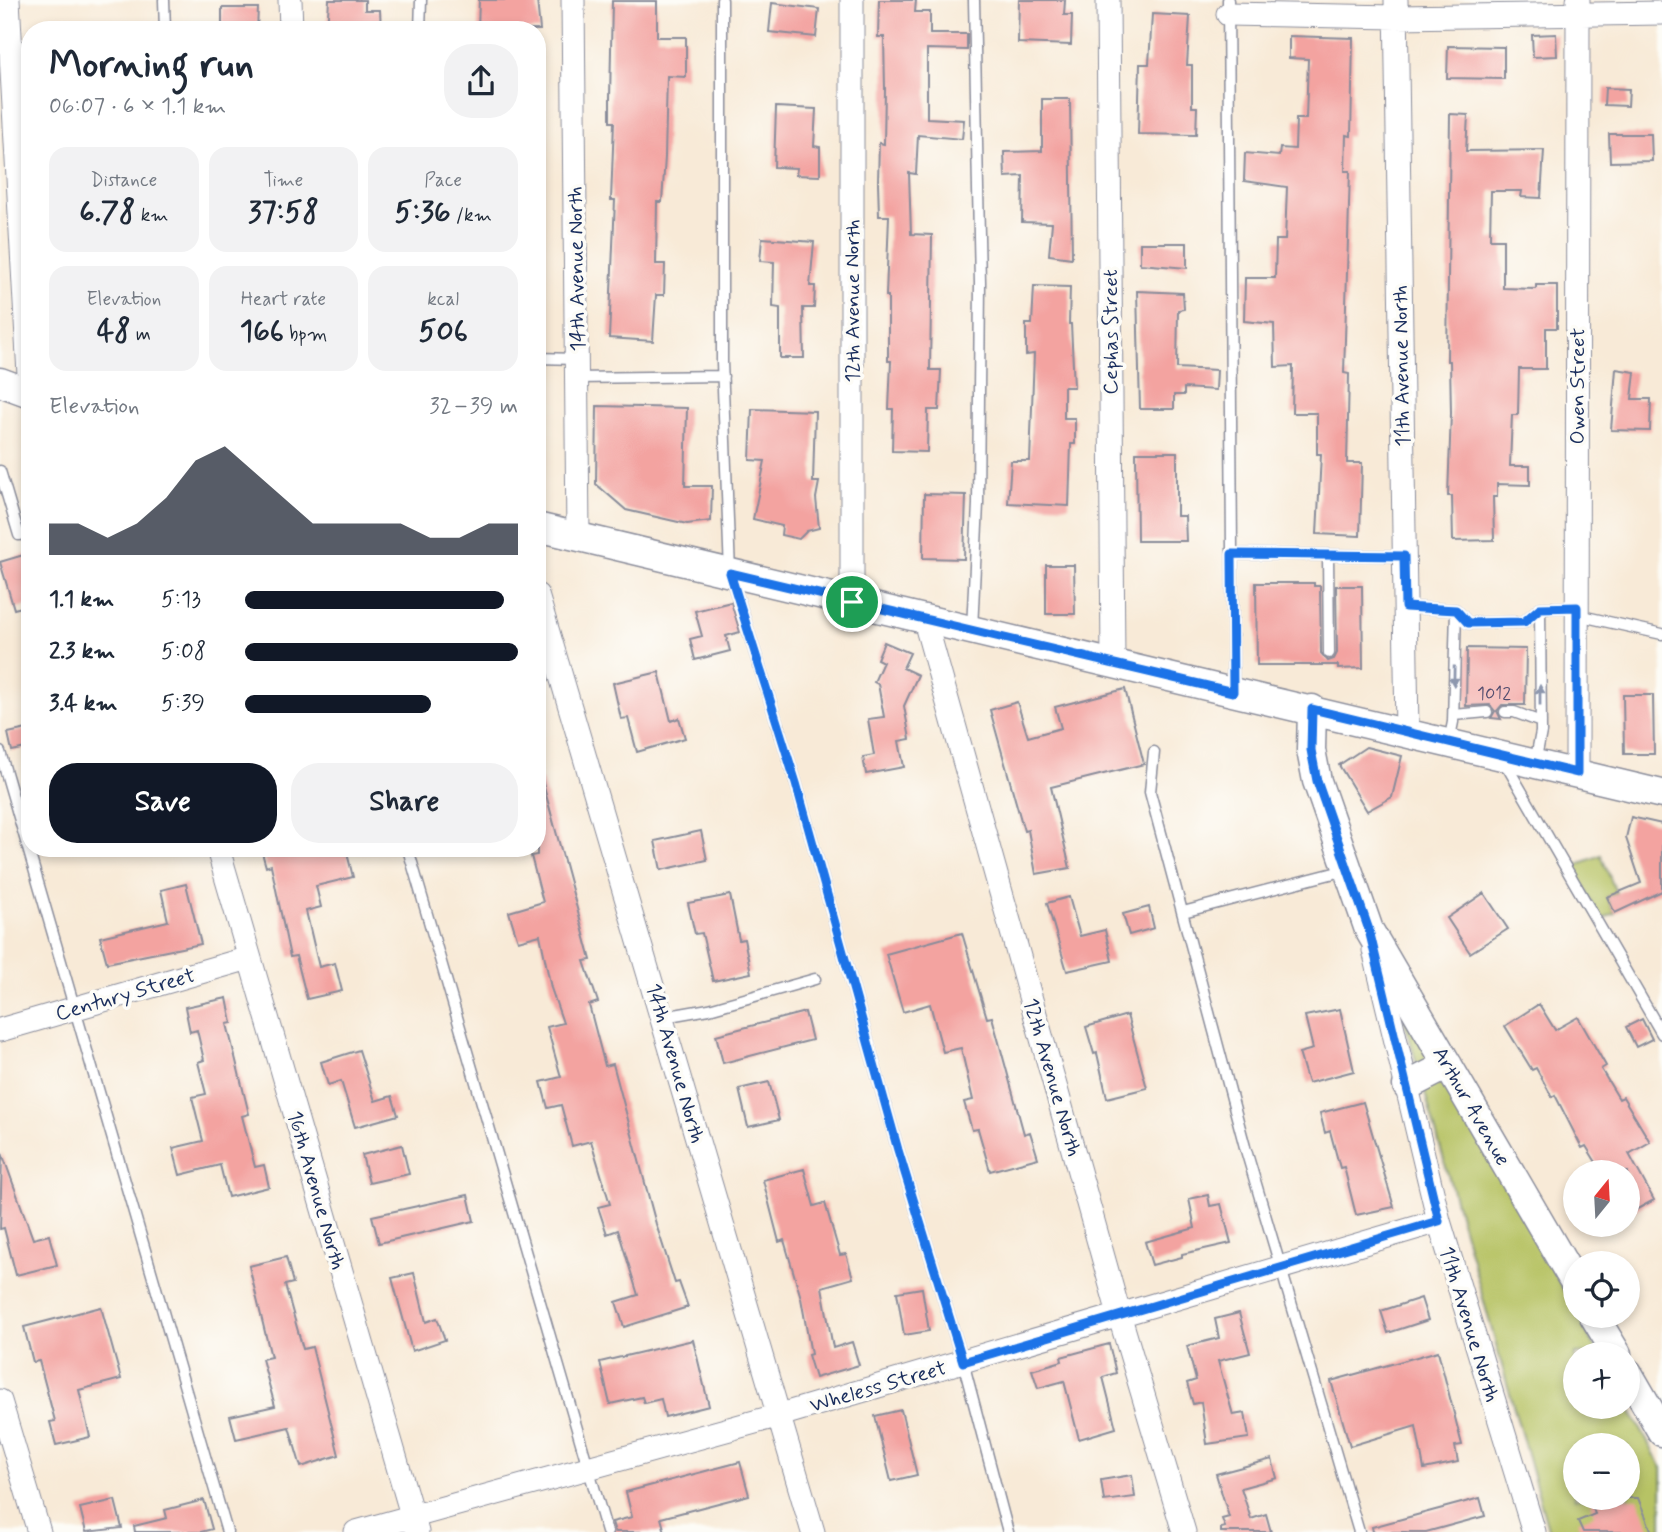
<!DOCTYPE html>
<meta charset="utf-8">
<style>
:root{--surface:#fff;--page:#f2f2f3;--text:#1f2937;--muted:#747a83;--accent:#111827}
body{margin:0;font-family:Mynerve,sans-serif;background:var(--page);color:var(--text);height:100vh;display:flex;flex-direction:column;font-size:26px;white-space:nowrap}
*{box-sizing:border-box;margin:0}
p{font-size:23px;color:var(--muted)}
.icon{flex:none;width:38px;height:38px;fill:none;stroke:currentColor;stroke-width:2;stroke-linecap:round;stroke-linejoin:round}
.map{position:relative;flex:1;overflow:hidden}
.side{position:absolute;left:21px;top:21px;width:525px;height:836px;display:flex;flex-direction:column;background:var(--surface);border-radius:28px;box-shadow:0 4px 10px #0003}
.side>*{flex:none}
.needle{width:46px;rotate:18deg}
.controls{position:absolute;left:1563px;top:1160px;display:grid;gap:14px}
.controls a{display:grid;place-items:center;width:77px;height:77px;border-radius:50%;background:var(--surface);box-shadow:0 4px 10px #0003;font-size:35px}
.pin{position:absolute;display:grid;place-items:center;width:60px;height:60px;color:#fff;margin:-30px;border:4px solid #fff;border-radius:50%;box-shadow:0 2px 7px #0007}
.round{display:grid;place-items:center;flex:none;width:74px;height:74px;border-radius:28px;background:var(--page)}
.summary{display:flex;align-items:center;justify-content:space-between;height:119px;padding:0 28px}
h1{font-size:38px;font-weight:700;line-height:52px}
.figures{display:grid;grid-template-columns:repeat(3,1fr);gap:10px;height:119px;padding:7px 28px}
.figures div{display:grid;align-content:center;border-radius:18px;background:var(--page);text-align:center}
.figures b{font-size:30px;font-weight:700}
.figures small{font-size:19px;font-weight:400}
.figures p{font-size:19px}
.chart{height:196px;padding:14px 28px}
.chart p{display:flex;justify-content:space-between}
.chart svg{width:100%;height:126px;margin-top:7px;fill:var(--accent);opacity:.7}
.button{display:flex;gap:14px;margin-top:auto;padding:14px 28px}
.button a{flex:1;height:80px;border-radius:28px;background:var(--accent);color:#fff;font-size:28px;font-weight:700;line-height:80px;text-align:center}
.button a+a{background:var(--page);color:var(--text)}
ul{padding:0 28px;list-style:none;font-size:23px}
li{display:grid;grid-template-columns:112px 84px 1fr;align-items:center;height:52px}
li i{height:18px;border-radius:9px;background:var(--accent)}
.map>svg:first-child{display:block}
.green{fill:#b7c365;stroke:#697962;stroke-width:2;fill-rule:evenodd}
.building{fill:#f3a3a0}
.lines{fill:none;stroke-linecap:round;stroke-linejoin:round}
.service-casing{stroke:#8a8c9a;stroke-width:13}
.minor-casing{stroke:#8a8c9a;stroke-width:25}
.tertiary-casing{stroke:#8a8c9a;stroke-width:31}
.service{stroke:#fff;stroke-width:10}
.minor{stroke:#fff;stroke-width:23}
.tertiary{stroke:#fff;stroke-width:28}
.oneway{fill:#8d97ae}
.route-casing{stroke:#fff;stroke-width:14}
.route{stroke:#1a73e8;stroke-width:9}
.labels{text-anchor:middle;stroke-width:7;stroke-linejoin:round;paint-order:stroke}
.number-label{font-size:18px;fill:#514c6e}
.street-label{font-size:21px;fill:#1b2f5e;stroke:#fdfcf7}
</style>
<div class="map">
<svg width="1662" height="1532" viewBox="0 0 1662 1532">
<rect width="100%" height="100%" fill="#fdfcf7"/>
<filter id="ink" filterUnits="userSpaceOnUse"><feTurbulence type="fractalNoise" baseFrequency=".0143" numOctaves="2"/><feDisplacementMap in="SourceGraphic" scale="14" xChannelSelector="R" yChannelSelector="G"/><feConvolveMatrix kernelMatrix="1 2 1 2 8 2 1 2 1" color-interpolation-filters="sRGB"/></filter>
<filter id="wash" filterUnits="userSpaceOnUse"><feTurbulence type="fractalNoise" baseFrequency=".00686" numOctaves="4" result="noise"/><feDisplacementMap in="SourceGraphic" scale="28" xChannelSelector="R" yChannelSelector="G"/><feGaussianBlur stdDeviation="1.57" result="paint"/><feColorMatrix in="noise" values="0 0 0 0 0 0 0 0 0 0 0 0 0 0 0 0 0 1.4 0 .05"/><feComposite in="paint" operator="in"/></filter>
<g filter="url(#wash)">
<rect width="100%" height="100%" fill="#f8ead7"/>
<!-- green -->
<path class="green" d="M1601,855L1616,893L1607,897L1615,913L1601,920L1573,866Z
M1395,987L1599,1354H1575V1407L1628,1406L1662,1468V1528L1653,1532H1549ZM1575,1446H1628V1498H1575Z"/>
<g id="blocks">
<!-- building -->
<path class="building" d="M329,0H365V10H380L381,30H327Z
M479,0H537L540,30H478Z
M879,0H916L915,12H930V34H967V50L927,49V118L964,120L962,139L918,135L916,174L909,173L911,234L932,235L930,370H941L939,410H928L927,452L892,451L893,409H889L891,361H888V296H886L889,216H879L878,182L879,143L884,144L885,89L884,37H878Z
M1019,0H1065L1064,15H1072L1071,45L1018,43Z
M612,1H657V37H686V77L667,76L665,157L662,202H657L656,264H665L664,295H656L653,341L609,338L615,200H611L614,122H610V99Z
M772,3L819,9L816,37L769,32Z
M222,8H258L257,30H222Z
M1152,14L1190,16L1187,65H1192V107H1197L1196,135L1138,134L1140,64H1149Z
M1556,34L1557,56L1533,57L1532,35Z
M1289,36L1353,38L1351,136L1346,135L1345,171H1350L1344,373L1349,374L1347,463H1362L1360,536L1317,534L1321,454H1317V413H1292L1293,366L1275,367L1274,324L1244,321L1245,278H1275L1276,240H1285L1287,187L1244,181L1245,153L1279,156L1280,148L1295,149L1296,119H1306L1308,59L1289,58Z
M1448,46L1504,47V79L1447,78Z
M1605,88L1629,89L1628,106L1604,105Z
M1042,99H1070L1072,258L1049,255L1052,223L1022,222L1023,176L1005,177L1004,152L1042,151Z
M776,107L816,109L814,146L820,147V176L796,175L797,168L774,167Z
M1450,114L1468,115L1466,151L1544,150L1541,198L1521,197L1522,191H1491L1490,239H1503V288L1536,289V285H1557V328H1546V369H1519L1518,415H1512L1510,466H1530V485L1497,484V497H1493L1494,540L1453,541L1452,496H1448L1451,413L1450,361H1447Z
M1609,134H1651L1652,161L1610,162Z
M762,238L814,242L810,286H815L814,308H803L804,358H780V308L773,307L774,262L760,261Z
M1140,243H1187V268L1140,264Z
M1034,286L1070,287L1069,324H1071L1074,387H1064V418H1075V444H1071L1069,506L1008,503L1011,461H1030L1034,354L1026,355V324H1032Z
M1137,291L1183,293L1184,309L1178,310L1177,368L1217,370L1216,390L1184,388V395H1174V409H1140Z
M1616,369L1635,372L1632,399H1651L1650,431L1611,430Z
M597,406L687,408L685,486H712L711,521L687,524L626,510L596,484Z
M752,409L815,411L813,482H819L816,498L819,528L807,531L799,539L781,535L782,526L753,519L765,461L750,460Z
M1136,452H1177V516H1185L1186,541H1137Z
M924,494L966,495L964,559L923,558Z
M30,553V605L14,609L0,562Z
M1046,565H1074L1075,614H1046Z
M1256,583H1314V586H1320L1321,653L1328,661L1334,659L1337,653L1336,586H1362L1363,668L1338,669V665H1257Z
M731,602L740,632L726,636L730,651L695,660L690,639L702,636L695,611Z
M884,642L910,653L903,668L918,675L904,706L910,739L899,741L904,767L866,774L863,757L874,755L868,719L884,717L878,684L874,682L883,662L877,659Z
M1467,648L1526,649L1525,705H1502L1497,711L1501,719L1491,718L1495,711L1490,705L1466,706Z
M659,672L671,721L679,718L685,738L637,752L628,718L621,719L613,683Z
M1125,689L1144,764L1051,787L1070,868L1036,874L1028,830L1024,831L990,710L1017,702L1028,737L1061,728L1055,707Z
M1623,695H1653L1654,754H1624Z
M27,729L30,747L12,751L8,733Z
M1366,747L1402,756L1392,797L1367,811L1339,765Z
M542,780L591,960L584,961L598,1002L589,1005L605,1066L613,1064L656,1224L675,1283L679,1282L688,1307L624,1327L616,1302L638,1295L618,1230L607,1234L598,1207L610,1204L591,1141L572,1146L561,1105L548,1108L541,1082L561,1077L547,1027L563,1023L551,988L540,935L518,941L509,912L543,902L531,856L537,855V781Z
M1631,817L1662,824V891L1615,913L1607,897L1641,883L1626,838Z
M701,831L707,860L661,870L655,841Z
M261,849H346L353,877L316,886L321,907L306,911L319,967L335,963L342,991L307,999L296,956L290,957L271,865L266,867Z
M186,884L201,944L107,963L100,937L168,921L161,890Z
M1484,893L1508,929L1470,953L1447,918Z
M730,895L739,940L744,939L751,973L713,981L702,933L695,934L688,903Z
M1069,897L1080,936L1105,930L1112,961L1067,971L1047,903Z
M1149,907L1154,928L1129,935L1123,914Z
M962,933L987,1018L992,1017L1024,1134L1030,1132L1038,1158L990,1171L978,1129L972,1130L964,1102L973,1100L961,1048L943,1052L930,1004L903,1012L886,954Z
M227,998L232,1023L227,1024L249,1114L242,1116L255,1167L264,1165L269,1187L228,1197L220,1165L180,1175L173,1148L203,1141L192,1097L206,1094L198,1062L204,1060L197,1030L190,1032L185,1007Z
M1539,1004L1555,1030L1578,1017L1606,1066L1601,1069L1619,1099L1623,1097L1650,1142L1629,1154L1654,1200L1628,1214V1172H1602L1586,1146L1582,1148L1555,1095L1552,1097L1536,1068L1532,1070L1505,1026Z
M1340,1009L1354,1071L1308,1083L1299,1053L1313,1049L1305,1016Z
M805,1012L812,1040L723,1063L716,1035Z
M1127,1015L1147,1088L1107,1098L1097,1053L1094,1054L1086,1027Z
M1642,1019L1652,1039L1636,1047L1626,1027Z
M359,1050L375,1101L392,1096L398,1115L355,1127L341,1081L328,1085L321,1062Z
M769,1082L779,1120L748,1127L739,1089Z
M1363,1102L1394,1207L1356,1215L1344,1167L1340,1168L1330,1131L1325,1133L1320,1113Z
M402,1145L409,1174L369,1183L362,1155Z
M2,1153L33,1239L49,1235L57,1265L16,1275L4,1228L0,1229Z
M804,1169L814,1206L825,1203L840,1255L846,1254L853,1278L822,1287L833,1348L852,1342L859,1365L815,1378L808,1355L811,1354L801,1298L784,1240L779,1242L763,1180Z
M468,1195L474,1221L379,1243L372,1216Z
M1208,1195L1210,1206L1221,1204L1231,1243L1182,1254V1257L1152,1265L1145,1242L1195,1228L1189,1199Z
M286,1257L293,1283L285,1285L303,1349L312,1347L339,1455L301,1467L289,1427L236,1439L230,1416L275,1406L262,1359L271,1357L249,1266Z
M414,1273L426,1322L437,1318L445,1340L412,1351L392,1278Z
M922,1288L929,1331L904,1335L897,1292Z
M1421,1298L1428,1320L1388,1333L1381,1311Z
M101,1307L121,1379L79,1390L90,1437L56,1445L50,1422L55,1421L39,1361L33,1362L24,1327Z
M1239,1313L1250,1353L1218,1361L1233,1415L1245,1413L1249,1438L1207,1444L1201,1402L1193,1404L1187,1383L1196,1380L1187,1346L1219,1338L1215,1319Z
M693,1340L709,1406L665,1417L661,1399L644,1403L642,1397L610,1404L600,1362Z
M1109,1344L1116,1373L1103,1377L1116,1428L1079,1439L1064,1381L1038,1388L1032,1370L1062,1361L1061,1357Z
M1438,1351L1462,1445L1455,1446L1458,1462L1424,1469L1416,1426L1350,1446L1331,1381Z
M901,1410L917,1475L891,1481L875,1416Z
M1272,1459L1277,1478L1241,1488L1251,1519L1266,1514L1271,1532H1221V1528L1225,1527L1222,1519L1229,1517L1216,1474Z
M740,1462L749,1495L661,1518L665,1532H615L612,1522L632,1517L626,1492Z
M1132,1475L1135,1497L1104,1501L1101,1480Z
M1480,1498L1485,1516L1426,1532H1373L1372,1527Z
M1589,1498H1638L1652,1532H1583L1578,1521L1595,1514Z
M115,1500L122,1528L86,1532L80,1508Z
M204,1500L212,1529L201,1532H135L134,1526L167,1518L165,1510Z"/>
</g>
</g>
<g filter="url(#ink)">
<use href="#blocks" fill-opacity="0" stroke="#8a8c9a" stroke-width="2"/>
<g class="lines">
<!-- service casing -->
<g class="service-casing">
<path id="service" d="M164,0L165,30
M722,0V362L730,573L796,783L898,1150L963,1362L1008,1532
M1228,0L1233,690
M420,30L421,0
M537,358L576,359
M576,378L723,376
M0,471L19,535L30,533
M1232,554L1404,556
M1328,555L1329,653
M1405,607L1456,610L1468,623L1524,622L1540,608L1577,607
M1577,615L1662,634
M972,629L978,504L980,283L974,0
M1505,712H1514L1541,722
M1454,715L1487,712
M1449,742L1453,722L1456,610
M0,752L227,1532
M1154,752L1150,792L1245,1147L1359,1532
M1504,761L1662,1034
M1535,763L1541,732L1540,608
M408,849L607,1532
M1183,912L1346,870
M663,1017L709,1009L815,979"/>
</g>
<!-- minor casing -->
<g class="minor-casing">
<path id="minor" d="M8,0L30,392
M290,0L291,30
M573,0L578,537
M852,0V602
M1108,0L1113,663
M1396,0L1407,733
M1228,14L1396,17L1662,13
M537,595L813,1532
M925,621L1119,1314L1184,1532
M1577,773L1578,0
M218,849L417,1532
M1374,950L1439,1221L1534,1532
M0,1030L249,958
M0,1401L39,1532
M356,1532L780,1415L1439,1221"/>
</g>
<!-- tertiary casing -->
<g class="tertiary-casing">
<path id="tertiary" d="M0,382L30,393
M537,527L1662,794
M1312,709L1311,750L1317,781L1369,930L1575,1283
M1407,1086L1448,1065
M1594,1316L1617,1354
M1628,1373L1662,1432"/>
</g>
<!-- service -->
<use href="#service" class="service"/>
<!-- minor -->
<use href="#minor" class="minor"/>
<!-- tertiary -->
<use href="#tertiary" class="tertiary"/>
</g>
<!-- one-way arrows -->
<defs><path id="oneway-solid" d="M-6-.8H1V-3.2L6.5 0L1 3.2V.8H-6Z" transform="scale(1.75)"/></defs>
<g class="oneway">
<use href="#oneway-solid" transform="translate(1454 676) rotate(91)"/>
<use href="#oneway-solid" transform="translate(1540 695) rotate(-90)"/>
</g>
</g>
<g class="lines" filter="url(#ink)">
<!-- route casing -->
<g class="route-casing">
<path id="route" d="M1232,554L1404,556L1405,607L1456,610L1468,623L1524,622L1540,608L1577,607V773L1312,709L1311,750L1317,781L1369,930L1439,1221L963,1362L898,1150L796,783L730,573L1233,692Z"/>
</g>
<!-- route -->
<use href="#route" class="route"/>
</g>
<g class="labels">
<!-- number labels -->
<g class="number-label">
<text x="1494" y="699">1012</text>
</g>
<!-- street labels -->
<g class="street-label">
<text transform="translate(576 269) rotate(-91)" y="7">14th Avenue North</text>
<text transform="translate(852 301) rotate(-90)" y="7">12th Avenue North</text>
<text transform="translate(1110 332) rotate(-90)" y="7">Cephas Street</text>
<text transform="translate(1401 366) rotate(-91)" y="7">11th Avenue North</text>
<text transform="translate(1577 386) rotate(-90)" y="7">Owen Street</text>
<text transform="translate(125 994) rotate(-16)" y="7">Century Street</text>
<text transform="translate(676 1063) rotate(74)" y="7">14th Avenue North</text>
<text transform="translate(1053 1077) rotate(74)" y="7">12th Avenue North</text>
<text transform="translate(1472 1106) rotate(60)" y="7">Arthur Avenue</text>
<text transform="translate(317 1190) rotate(74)" y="7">16th Avenue North</text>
<text transform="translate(1470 1324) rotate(73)" y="7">11th Avenue North</text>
<text transform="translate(878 1386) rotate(-16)" y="7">Wheless Street</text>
</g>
</g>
</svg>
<div class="controls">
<a><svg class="needle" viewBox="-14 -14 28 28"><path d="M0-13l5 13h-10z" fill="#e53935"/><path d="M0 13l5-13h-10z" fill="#747a83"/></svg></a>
<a><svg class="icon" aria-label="locate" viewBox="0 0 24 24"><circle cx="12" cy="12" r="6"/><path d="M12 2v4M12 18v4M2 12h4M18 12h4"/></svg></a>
<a>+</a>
<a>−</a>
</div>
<div class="pin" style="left:852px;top:602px;background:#1e9e55"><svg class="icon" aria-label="arrive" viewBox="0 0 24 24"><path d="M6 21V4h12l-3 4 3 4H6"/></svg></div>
<section class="side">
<div class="summary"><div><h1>Morning run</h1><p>06:07 · 6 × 1.1 km</p></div><a class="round"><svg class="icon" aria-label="share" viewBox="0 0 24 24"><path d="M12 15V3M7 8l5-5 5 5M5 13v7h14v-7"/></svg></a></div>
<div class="figures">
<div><p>Distance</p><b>6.78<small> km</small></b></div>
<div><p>Time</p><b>37:58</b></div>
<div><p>Pace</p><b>5:36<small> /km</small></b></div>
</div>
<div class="figures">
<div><p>Elevation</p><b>48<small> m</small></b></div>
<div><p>Heart rate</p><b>166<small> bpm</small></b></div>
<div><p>kcal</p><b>506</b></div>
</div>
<div class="chart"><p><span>Elevation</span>32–39 m</p>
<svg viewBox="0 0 160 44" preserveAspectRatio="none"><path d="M0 44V33L10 33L20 38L30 33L40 24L50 11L60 6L70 15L80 24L90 33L100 33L110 33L120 33L130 38L140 38L150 33L160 33V44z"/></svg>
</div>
<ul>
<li><b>1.1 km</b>5:13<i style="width:95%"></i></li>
<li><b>2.3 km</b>5:08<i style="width:100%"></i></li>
<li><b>3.4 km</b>5:39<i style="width:68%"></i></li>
</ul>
<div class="button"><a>Save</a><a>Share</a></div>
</section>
</div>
